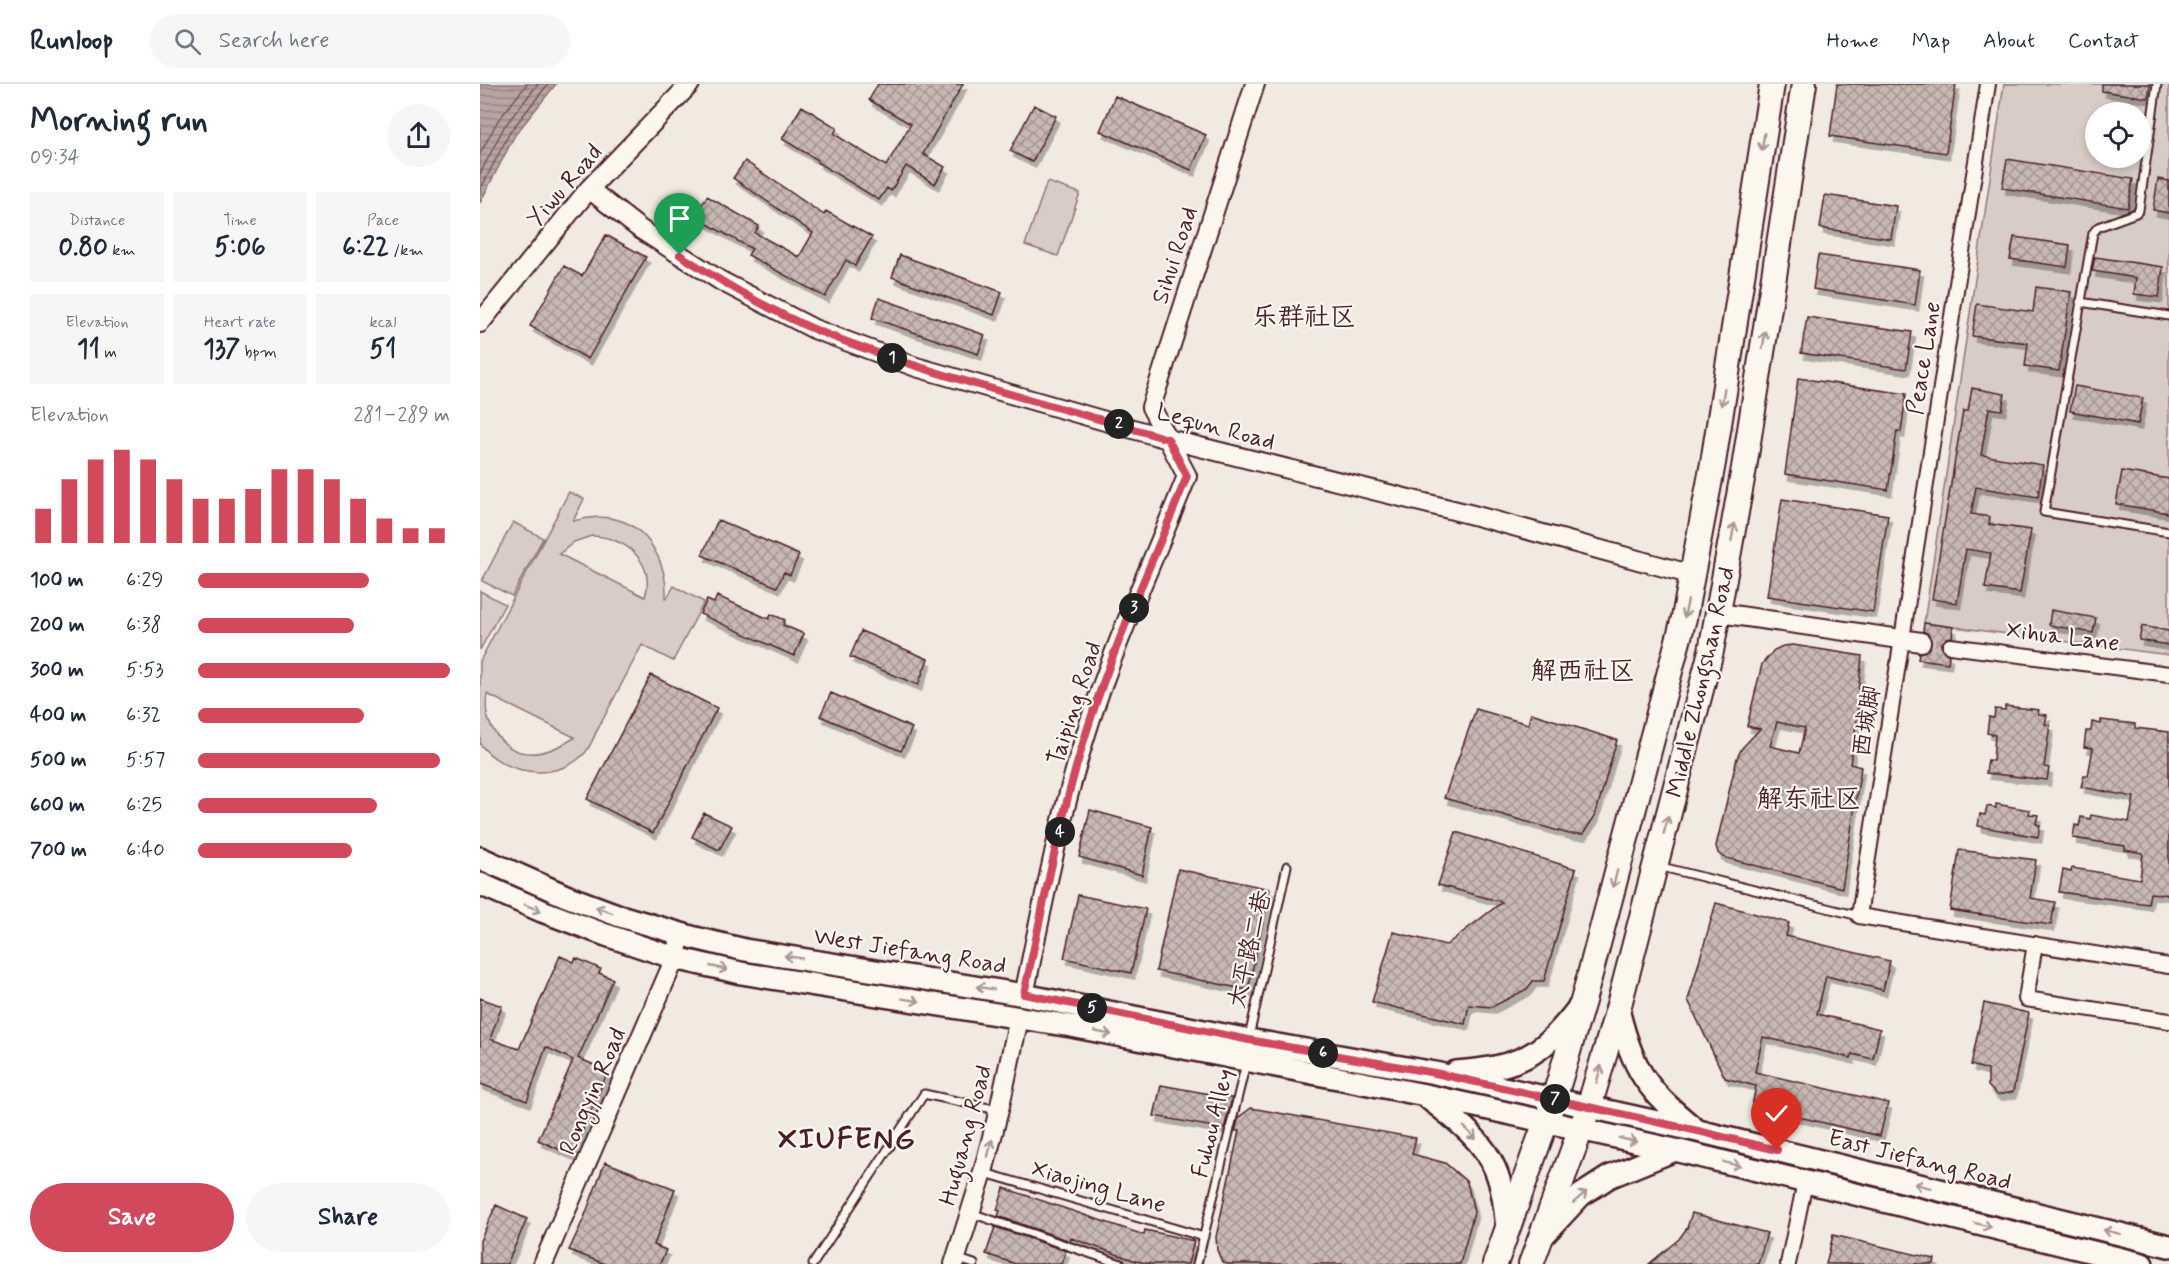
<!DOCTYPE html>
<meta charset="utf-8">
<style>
:root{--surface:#fff;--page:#f6f6f7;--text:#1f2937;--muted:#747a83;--line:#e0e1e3;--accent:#d1495b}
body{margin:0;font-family:Mynerve,"LXGW WenKai TC",sans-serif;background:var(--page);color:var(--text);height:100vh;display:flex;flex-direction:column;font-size:22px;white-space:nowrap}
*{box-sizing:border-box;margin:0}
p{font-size:20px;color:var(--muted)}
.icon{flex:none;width:33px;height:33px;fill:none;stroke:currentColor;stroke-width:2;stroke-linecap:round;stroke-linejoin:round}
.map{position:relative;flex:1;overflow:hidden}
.panel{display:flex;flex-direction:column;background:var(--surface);width:480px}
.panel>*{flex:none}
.buttons{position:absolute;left:1605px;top:18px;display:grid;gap:12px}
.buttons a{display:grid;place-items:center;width:66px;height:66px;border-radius:50%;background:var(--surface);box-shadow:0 3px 9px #0003;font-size:30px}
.pin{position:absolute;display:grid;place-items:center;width:51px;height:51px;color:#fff;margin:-62px -26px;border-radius:50% 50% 50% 0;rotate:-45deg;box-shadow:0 0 6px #0007}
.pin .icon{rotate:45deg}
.km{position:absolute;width:30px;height:30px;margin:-15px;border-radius:50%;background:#222;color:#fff;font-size:16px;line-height:30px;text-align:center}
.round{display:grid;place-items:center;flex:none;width:63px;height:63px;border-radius:32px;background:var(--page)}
.summary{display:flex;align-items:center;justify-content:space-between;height:102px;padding:0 30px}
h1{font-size:33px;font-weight:700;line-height:45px}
.metrics{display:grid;grid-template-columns:repeat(3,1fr);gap:9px;height:102px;padding:6px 30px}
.metrics div{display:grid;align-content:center;border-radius:0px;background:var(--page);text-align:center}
.metrics b{font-size:26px;font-weight:700}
.metrics small{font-size:16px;font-weight:400}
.metrics p{font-size:16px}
.chart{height:168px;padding:12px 30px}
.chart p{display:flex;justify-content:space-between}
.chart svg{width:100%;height:108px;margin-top:6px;stroke:var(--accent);stroke-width:6}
.button{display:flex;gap:12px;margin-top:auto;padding:12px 30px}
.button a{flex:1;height:69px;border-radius:36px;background:var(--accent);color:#fff;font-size:24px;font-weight:700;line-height:69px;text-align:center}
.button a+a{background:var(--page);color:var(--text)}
ul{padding:0 30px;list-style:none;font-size:20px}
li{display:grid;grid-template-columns:96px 72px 1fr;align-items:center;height:45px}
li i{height:15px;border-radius:8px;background:var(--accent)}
header{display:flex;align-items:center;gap:36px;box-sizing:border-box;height:84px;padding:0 30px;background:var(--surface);border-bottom:2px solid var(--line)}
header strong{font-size:28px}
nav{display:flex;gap:33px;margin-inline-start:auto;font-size:21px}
.search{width:420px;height:54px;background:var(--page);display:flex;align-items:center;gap:15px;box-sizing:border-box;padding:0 21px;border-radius:33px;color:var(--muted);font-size:22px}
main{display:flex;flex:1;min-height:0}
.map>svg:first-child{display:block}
.park{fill:#d8ccc6;stroke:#917678;stroke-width:1.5;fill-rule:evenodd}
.water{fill:url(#water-rules);stroke:#8c6f72;stroke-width:1.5}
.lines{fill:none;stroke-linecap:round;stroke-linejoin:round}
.shore{stroke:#76545b;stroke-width:1.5}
.building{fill:url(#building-cross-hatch);stroke:#4a1f2b;stroke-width:1.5;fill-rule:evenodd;filter:url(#shadow)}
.street-tunnel{stroke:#cfc1bc;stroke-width:14;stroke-dasharray:14 7;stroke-linecap:butt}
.lane-casing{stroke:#4a1f2b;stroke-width:11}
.street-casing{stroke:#4a1f2b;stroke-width:18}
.secondary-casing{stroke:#4a1f2b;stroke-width:22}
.primary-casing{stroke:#4a1f2b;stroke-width:26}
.highway-casing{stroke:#4a1f2b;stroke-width:28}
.lane{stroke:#fbf7ec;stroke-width:7}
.street{stroke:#fbf7ec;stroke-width:14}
.secondary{stroke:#fbf7ec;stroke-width:18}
.primary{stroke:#fbf7ec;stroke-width:21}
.highway{stroke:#fbf7ec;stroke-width:24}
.oneway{stroke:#ab9695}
.route-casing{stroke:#fff;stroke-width:12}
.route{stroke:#d1495b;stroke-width:8}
.labels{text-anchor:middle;stroke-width:4.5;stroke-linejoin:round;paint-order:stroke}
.street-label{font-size:24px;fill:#4a1f2b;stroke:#fbf7ec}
.neighbourhood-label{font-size:26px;fill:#4a1f2b;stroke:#fbf7ec}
.district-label{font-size:30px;font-weight:bold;letter-spacing:1.5px;fill:#4a1f2b;stroke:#fbf7ec}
</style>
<header>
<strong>Runloop</strong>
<div class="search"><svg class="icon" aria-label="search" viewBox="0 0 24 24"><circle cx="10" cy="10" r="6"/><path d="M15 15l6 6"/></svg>Search here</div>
<nav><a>Home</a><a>Map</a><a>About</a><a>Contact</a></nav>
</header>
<main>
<section class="panel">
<div class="summary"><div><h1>Morning run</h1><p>09:34</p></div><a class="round"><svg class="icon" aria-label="share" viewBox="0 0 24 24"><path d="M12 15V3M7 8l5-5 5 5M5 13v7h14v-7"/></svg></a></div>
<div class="metrics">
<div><p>Distance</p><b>0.80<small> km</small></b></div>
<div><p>Time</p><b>5:06</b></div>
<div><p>Pace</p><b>6:22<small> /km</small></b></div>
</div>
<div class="metrics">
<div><p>Elevation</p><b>11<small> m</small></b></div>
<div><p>Heart rate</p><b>137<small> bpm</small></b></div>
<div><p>kcal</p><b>51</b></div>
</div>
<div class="chart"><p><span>Elevation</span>281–289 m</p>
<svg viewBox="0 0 160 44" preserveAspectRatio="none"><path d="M5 44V30M15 44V18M25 44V10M35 44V6M45 44V10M55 44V18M65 44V26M75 44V26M85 44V22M95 44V14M105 44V14M115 44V18M125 44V26M135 44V34M145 44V38M155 44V38"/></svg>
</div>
<ul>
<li><b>100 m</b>6:29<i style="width:68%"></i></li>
<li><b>200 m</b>6:38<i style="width:62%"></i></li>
<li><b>300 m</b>5:53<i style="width:100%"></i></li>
<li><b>400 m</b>6:32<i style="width:66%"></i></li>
<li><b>500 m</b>5:57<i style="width:96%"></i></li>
<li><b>600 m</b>6:25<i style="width:71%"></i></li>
<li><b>700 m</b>6:40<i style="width:61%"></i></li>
</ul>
<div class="button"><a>Save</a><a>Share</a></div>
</section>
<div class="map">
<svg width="1689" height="1180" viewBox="0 0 1689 1180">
<defs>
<pattern id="water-rules" width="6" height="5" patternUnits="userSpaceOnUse" patternTransform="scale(1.5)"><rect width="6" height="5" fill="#b8a4a2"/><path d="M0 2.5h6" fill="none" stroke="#988584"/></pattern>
<pattern id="building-cross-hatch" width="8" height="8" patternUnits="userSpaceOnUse" patternTransform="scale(1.5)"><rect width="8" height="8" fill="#c8b8b3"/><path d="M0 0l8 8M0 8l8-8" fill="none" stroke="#a49592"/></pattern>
<filter id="shadow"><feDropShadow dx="3.5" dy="6" stdDeviation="0" flood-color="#0004"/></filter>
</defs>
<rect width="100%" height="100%" fill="#f0eae0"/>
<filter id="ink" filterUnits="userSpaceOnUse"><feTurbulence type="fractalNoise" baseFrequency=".0167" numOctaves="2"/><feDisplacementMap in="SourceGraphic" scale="12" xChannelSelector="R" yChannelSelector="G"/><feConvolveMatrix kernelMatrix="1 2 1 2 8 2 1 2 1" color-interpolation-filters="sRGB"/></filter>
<g filter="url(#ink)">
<!-- park -->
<path class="park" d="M1524,0H1689V571L1444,539ZM1616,28H1660V74H1616Z
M567,98L600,109L578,172L545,161Z
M89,408L104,415L93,437C105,434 118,432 130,434C169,440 188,481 186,516L194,502L224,518L193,577L162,561C148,588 133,616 119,643C114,651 110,665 103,671C74,699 23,690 0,660V577ZM111,452C144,452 176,477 165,513L79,470L94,458ZM7,610L94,653V654C67,671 37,679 16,650C6,636 5,626 7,610Z
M33,438L63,454L32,512L2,497Z
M0,507L25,520L0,566Z"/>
<!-- water -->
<path class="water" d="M0,0H76L35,51L0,119Z"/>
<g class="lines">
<!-- shore -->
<path class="shore" d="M0,70L17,38L47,0
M0,90L24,43L58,0
M0,106L30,48L68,0"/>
</g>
<!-- building -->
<path class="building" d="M398,0H483L443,70L465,83L455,100L426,82L411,107L407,104L399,116L337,78L338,76L302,55L322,22L357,44L354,50L406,82L431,40L389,16Z
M1357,0H1476L1466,69L1350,52Z
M1622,0H1670L1668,14L1622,7Z
M635,12L726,51L711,86L620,47Z
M554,21L576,32L552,78L530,67Z
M1527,75L1653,95L1648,124L1522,104Z
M265,77L344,131L346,127L392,153L375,182L366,176L345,213L268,171L272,165L215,133L227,112L279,142L275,149L319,173L333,149L253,94Z
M1678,95L1689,97V129L1673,126Z
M1345,111L1416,122L1411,155L1340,144Z
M126,151L166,173L108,275L50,242L84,182L102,192Z
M1534,153L1590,161L1587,183L1530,175Z
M420,171L522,208L514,231L412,193Z
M1338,171L1440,186L1435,221L1333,205Z
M1615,173L1683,183L1679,213L1654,210L1656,194L1612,187Z
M1556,203L1591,208L1579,287L1545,282L1548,259L1492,252L1497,220L1553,228Z
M399,214L505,251L498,270L392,234Z
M1327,233L1432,248L1426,285L1321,269Z
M1318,294L1426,310L1421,348L1417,347L1408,406L1305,390Z
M1595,302L1663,314L1658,340L1590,327Z
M1492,304L1525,310L1522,326L1509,324L1501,371L1563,381L1558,413L1496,403L1491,430L1510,433L1509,440L1551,446L1540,509L1505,504L1511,469L1486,465L1477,519L1452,515L1483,327H1488Z
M1642,387L1689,395V429L1636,420Z
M1302,415L1408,431L1393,528L1287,512Z
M238,436L319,471L310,491L304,488L297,503L222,471Z
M237,512L289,535L291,530L305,536L303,541L324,550L314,572L220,530L227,516L234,519Z
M1571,526L1616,534L1613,549L1569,541Z
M1444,539L1473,543L1472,553L1466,554L1461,560L1462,566L1469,571L1468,579L1438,575L1439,569L1449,565L1452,559L1448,550L1443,547Z
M1662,542L1689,547V561L1659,556Z
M381,547L448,575L438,601L370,573Z
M1313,561L1382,572L1377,621L1378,628L1370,680L1381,683L1362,804L1243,773L1238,769L1236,762L1257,674L1262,664L1280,645L1267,642L1282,580L1294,566L1303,562ZM1297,638L1325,644L1319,669L1290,662Z
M171,591L237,624L173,749L107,715Z
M351,609L432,644L421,667L340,632Z
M1525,622L1559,626L1558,630L1567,631L1565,640L1570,641L1564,683L1569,684L1567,696L1506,689L1508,676L1513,677L1515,651L1507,649L1509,633L1514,634L1515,625L1525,626Z
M996,625L1048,640L1051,629L1137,656L1115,732L1103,750H1089L964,714Z
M1621,636L1655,640V644L1689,648V811L1670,809L1668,820L1579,808L1583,786L1591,788L1592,784L1660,795L1663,769L1645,766V762L1593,754L1595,741L1599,742L1601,733L1610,735L1611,731L1649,738L1654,713L1601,703L1604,691L1608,692L1613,664L1604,663L1606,647H1611L1612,638L1621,640Z
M1516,720L1550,726L1549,730L1558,731L1556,740L1560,741L1558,753L1498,742L1500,730L1505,731L1507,722L1516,724Z
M610,726L672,743L662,791L599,773Z
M224,729L252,742L239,766L212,753Z
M976,748L1096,785L1064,897H1053L1047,905L1012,923L989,921L985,940L892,918L913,848L966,861L1022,818L958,801Z
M1479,766L1556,776L1550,814L1575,818L1571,841L1470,826Z
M698,785L790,805L768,906L676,887Z
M598,811L666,825L651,889L584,874Z
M1236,819L1309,839L1306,852L1410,877L1403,906L1346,892L1337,930L1400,945L1393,975L1372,970L1371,974L1283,953L1275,988L1408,1019L1400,1052L1272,1022L1276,1002L1245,994L1208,916Z
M80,872L94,878L96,874L121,885L119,889L133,895L98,974L128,987L92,1071L58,1056L93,976L66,963L47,1017L0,1000V914L22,922L10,955L39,965Z
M1504,919L1549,929L1533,1008L1517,1011L1508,1002V986L1491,981Z
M681,1001L752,1014L744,1045L674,1032Z
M771,1024L936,1054L932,1070L965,1079L987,1098L994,1128L980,1180H747L742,1178L737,1166L736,1153L759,1047H755L759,1033Z
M125,1078L195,1105L174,1161L186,1166L180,1180H125L89,1166L104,1134Z
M524,1104L664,1151L665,1146L714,1157L708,1180H671L656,1177L591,1154L590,1157L518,1132L520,1127L517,1126Z
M16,1121L47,1135L27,1180H0V1157Z
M1212,1129L1287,1149L1278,1180H1169L1199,1155L1207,1144Z
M515,1143L586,1167L581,1180H536L506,1170Z
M1353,1151L1455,1175L1454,1180H1346Z"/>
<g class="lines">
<!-- street-tunnel -->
<path class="street-tunnel" d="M1441,558L1470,562"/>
<!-- lane casing -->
<g class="lane-casing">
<path id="lane" d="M1677,0L1659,126L1656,129L1618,143L1613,149L1564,428L1689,448
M1600,218L1689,232
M1178,782L1379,832
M769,953L807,782
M505,1089L724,1153
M491,1129L641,1180
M476,1174L494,1180
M333,1180L444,1010L518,1026
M717,1180L766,979"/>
</g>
<!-- street casing -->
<g class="street-casing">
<path id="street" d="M1508,0L1379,832L1689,882
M1470,562L1689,590
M1555,860L1546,915L1689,937
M1308,1180L1325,1098"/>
</g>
<!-- secondary casing -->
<g class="secondary-casing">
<path id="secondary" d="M109,105L160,145L241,197L334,245L436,283L688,355L993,431L1213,491
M0,239L109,105L210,0
M1239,529L1441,558
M544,911C563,819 581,726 610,637C637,553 675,473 707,392L671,323L775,0
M63,1180L195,874L201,851
M474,1180L503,1088L519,1026L539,934"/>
</g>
<!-- primary casing -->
<g class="primary-casing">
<path id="primary" d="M0,774L86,812L140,832L215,854L265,866L544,911L769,956L955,989L1218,1047L1689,1162
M0,800L62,827L126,851L195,874L261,889L591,942L945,1011L1195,1066L1662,1180
M1138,925C1153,987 1166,1005 1215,1045
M976,988C1037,984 1063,972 1099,923
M948,1014C973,1034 1002,1054 1015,1085C1023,1103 1025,1125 1027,1145
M1062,1153L1101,1111L1129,1093L1195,1066"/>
</g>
<!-- highway casing -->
<g class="highway-casing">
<path id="highway" d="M1015,1180L1074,1015L1103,917L1204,534L1233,379L1292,0
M1051,1180L1109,1023L1138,925L1231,567L1264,384L1324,0"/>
</g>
<!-- lane -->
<use href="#lane" class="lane"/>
<!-- street -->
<use href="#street" class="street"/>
<!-- secondary -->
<use href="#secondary" class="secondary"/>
<!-- primary -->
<use href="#primary" class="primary"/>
<!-- highway -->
<use href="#highway" class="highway"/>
</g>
<!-- one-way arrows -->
<defs><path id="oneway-shaft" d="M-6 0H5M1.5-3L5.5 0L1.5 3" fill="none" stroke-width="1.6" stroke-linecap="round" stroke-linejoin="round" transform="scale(1.5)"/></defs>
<g class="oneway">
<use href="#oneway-shaft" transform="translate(1283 58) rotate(99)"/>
<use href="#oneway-shaft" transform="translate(1284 256) rotate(-81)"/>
<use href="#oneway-shaft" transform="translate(1243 313) rotate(99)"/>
<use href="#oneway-shaft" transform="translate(1253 448) rotate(-80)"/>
<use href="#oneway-shaft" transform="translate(1206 525) rotate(102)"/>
<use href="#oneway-shaft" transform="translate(1186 741) rotate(-75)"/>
<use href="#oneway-shaft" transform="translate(1135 795) rotate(105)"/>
<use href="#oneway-shaft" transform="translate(53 824) rotate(23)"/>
<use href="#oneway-shaft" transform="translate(124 826) rotate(-160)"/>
<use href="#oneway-shaft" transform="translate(313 873) rotate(-171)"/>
<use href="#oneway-shaft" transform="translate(239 884) rotate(13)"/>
<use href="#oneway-shaft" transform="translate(505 904) rotate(-171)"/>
<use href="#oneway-shaft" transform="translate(431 916) rotate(9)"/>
<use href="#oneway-shaft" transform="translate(623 949) rotate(11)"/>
<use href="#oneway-shaft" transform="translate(1119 990) rotate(-74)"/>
<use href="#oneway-shaft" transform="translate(990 1049) rotate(46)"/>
<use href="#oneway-shaft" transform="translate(1148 1056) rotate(13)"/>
<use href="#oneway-shaft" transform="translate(510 1064) rotate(-76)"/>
<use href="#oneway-shaft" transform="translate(1252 1080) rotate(14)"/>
<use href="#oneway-shaft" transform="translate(1443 1102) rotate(-166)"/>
<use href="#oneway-shaft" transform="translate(1100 1113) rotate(-41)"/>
<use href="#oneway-shaft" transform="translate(1503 1141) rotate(14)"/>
<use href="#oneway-shaft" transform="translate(1632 1148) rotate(-166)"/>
</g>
</g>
<g class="lines" filter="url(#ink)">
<!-- route casing -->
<g class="route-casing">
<path id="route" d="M200,171C242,198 290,227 336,246C450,292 571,320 688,355L707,392C675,473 637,553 610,637C581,726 564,819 544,910L769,956L955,989L1218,1047L1297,1066"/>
</g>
<!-- route -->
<use href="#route" class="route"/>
</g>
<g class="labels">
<!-- street labels -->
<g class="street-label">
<text transform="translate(84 101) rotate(-49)" y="8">Yiwu Road</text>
<text transform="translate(694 171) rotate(-72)" y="8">Sihui Road</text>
<text transform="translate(1443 274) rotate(-81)" y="8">Peace Lane</text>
<text transform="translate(736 342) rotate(15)" y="8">Lequn Road</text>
<text transform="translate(1583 552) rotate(7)" y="8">Xihua Lane</text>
<text transform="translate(1220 598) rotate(-77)" y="8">Middle Zhongshan Road</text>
<text transform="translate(594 619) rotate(-72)" y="8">Taiping Road</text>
<text transform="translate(1386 637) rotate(-81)" y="8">西城脚</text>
<text transform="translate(769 865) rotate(-77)" y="8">太平路二巷</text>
<text transform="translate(430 866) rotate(9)" y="8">West Jiefang Road</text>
<text transform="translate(112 1007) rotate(-67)" y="8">Rongyin Road</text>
<text transform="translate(732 1039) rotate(-76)" y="8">Fuhou Alley</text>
<text transform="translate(485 1051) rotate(-75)" y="8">Huguang Road</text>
<text transform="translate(1440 1075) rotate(14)" y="8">East Jiefang Road</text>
<text transform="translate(619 1102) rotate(16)" y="8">Xiaojing Lane</text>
</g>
<!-- neighbourhood labels -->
<g class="neighbourhood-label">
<text x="824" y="241">乐群社区</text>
<text x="1103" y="595">解西社区</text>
<text x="1329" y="723">解东社区</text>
</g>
<!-- district labels -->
<g class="district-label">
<text x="367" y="1064">XIUFENG</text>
</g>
</g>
</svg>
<div class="buttons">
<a><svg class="icon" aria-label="locate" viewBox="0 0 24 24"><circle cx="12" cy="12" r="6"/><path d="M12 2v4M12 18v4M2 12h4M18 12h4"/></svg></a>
</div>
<div class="pin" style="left:200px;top:171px;background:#1e9e55"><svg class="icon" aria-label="arrive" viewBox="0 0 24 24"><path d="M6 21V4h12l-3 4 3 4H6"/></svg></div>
<div class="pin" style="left:1297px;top:1066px;background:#d93025"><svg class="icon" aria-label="check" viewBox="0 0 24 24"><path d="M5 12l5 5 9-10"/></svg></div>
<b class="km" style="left:412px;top:274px">1</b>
<b class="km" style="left:639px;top:340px">2</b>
<b class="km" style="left:654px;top:524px">3</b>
<b class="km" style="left:580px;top:748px">4</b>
<b class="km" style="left:612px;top:924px">5</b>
<b class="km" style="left:843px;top:969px">6</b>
<b class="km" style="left:1075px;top:1015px">7</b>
</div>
</main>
